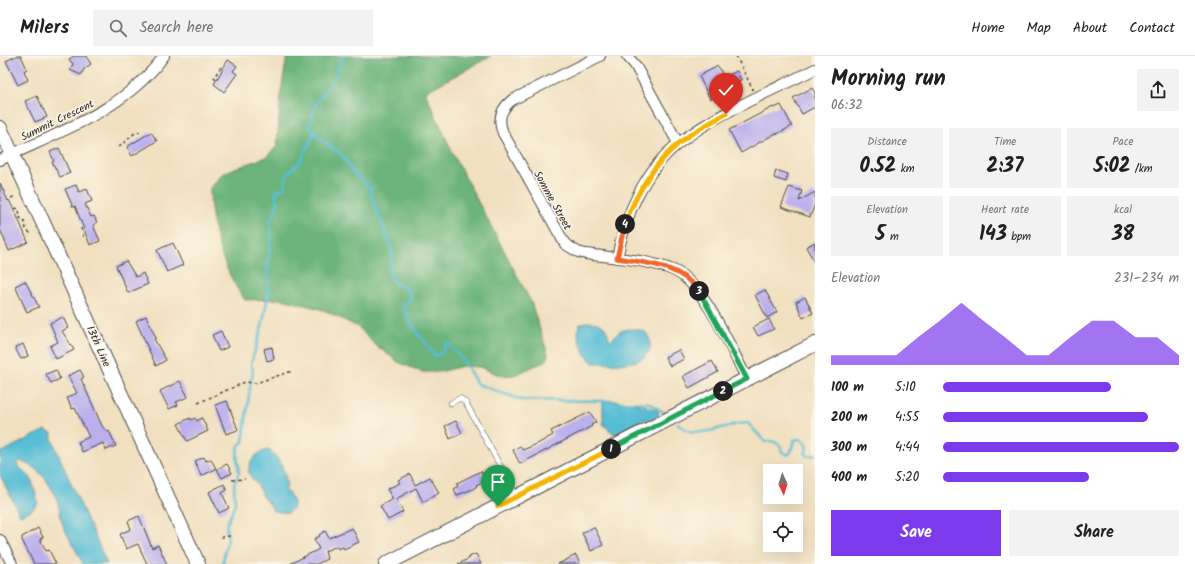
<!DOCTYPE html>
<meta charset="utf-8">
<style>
:root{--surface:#fff;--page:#f2f2f2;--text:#202124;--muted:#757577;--line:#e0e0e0;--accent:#7c3aed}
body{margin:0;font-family:Kalam,sans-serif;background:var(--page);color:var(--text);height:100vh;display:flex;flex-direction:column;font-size:15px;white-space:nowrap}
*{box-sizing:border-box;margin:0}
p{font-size:13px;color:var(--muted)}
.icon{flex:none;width:22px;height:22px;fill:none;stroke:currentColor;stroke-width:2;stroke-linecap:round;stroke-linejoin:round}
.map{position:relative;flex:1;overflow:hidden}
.sheet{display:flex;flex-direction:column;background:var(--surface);width:380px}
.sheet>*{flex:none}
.needle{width:26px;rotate:176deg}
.controls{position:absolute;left:763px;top:408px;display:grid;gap:8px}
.controls a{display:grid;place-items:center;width:40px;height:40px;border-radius:0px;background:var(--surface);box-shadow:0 4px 16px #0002;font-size:20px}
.pin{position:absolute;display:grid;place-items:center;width:34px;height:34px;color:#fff;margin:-41px -17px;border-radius:50% 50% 50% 0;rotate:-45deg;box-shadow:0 0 4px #0007}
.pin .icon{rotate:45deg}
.km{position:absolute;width:20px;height:20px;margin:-10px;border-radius:50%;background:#222;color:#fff;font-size:11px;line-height:20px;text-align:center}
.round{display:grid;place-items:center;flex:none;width:42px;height:42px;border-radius:0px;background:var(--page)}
.head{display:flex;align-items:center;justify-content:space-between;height:68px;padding:0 16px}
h1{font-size:22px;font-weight:600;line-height:30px}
.stats{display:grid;grid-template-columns:repeat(3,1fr);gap:6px;height:68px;padding:4px 16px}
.stats div{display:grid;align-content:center;border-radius:0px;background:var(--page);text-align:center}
.stats b{font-size:20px;font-weight:600}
.stats small{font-size:11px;font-weight:400}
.stats p{font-size:11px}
.chart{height:112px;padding:8px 16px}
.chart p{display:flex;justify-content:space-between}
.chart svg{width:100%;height:72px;margin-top:4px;fill:var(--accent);opacity:.7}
.cta{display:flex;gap:8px;margin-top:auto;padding:8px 16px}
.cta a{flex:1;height:46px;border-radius:0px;background:var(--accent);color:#fff;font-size:16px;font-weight:600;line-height:46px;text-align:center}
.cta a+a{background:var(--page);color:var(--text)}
ul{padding:0 16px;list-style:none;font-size:13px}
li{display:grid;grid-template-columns:64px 48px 1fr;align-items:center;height:30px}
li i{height:10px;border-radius:5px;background:var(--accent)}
header{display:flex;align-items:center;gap:24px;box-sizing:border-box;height:56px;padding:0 20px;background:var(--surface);border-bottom:1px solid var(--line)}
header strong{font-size:19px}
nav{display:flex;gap:22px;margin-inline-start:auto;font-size:14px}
.search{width:280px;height:36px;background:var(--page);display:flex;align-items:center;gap:10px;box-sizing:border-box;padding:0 14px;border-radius:0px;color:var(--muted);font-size:15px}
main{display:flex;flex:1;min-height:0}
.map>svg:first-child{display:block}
.forest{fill:#6cb47b;stroke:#4c7053}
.water{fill:#57bdd5;stroke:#417480}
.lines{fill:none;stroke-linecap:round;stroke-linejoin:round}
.stream{stroke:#57bdd5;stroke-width:2.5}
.building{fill:#bbb0ed}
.service-casing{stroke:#494641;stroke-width:6}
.minor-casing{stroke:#494641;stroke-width:12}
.secondary-casing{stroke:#494641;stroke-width:16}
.path{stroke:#494641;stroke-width:1.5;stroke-dasharray:3 3;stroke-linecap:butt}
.service{stroke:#fff;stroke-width:5}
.minor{stroke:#fff;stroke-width:10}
.secondary{stroke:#fff;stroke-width:14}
.split-1-casing{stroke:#fff;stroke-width:8}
.split-2-casing{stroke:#fff;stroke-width:8}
.split-3-casing{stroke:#fff;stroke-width:8}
.split-4-casing{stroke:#fff;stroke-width:8}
.split-5-casing{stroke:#fff;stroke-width:8}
.split-1{stroke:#f5b400;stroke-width:5}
.split-2{stroke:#22a559;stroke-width:5}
.split-3{stroke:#22a559;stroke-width:5}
.split-4{stroke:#f0652b;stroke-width:5}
.split-5{stroke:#f5b400;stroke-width:5}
.labels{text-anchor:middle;stroke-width:3.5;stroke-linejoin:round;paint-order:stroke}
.street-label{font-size:11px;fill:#2b2b2b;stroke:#fcf5e5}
</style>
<header>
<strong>Milers</strong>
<div class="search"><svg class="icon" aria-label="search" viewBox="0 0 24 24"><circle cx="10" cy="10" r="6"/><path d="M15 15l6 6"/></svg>Search here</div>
<nav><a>Home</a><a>Map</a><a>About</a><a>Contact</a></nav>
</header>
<main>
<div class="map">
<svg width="815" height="508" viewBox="0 0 815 508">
<rect width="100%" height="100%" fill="#fcf5e5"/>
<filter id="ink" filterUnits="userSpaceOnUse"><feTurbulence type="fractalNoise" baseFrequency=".025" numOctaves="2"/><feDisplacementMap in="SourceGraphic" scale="8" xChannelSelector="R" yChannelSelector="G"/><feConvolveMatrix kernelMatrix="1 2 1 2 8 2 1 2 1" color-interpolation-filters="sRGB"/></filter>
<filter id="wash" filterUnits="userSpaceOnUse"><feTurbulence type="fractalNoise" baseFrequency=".012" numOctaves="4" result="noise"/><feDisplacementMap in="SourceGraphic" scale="16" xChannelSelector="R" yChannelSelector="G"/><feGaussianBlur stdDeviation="0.9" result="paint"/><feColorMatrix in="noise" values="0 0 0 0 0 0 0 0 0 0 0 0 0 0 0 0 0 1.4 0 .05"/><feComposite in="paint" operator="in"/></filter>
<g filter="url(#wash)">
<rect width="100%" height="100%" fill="#f1e0c0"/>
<!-- forest -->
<path class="forest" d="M287,0H491L425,36L454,100L531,246L548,298L546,305L514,319L502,320L480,311L463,310L439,316H422L398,306L373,287L358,271L324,254L282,243L245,244C222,213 210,170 210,132L223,117L266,101L277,90L281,35Z"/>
<!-- water -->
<path class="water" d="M586,266C600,266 607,269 609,283L612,284C620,271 630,272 644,275C649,279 651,285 650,292C644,313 611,306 593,307C585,300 573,279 580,268Z
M612,344L646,350L658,355L659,362L642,364L614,378L603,368V345Z
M45,374L52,377V383C69,425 89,466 107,508H83C76,494 67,480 62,466C60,461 60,456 59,451C53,430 40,411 20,405L17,406L18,410L31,422L38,446C36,453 26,457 20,459L0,419V397Z
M268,394C278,396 291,427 285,435L288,436L294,446V451L288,457L273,455L270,448L262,441C262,439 262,437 261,435C256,424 244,420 251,406C256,398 260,396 268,394Z"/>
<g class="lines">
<!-- stream -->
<path class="stream" d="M343,0L336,20L316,47L309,70L319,82L343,100L352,115L371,133L372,143L392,193L390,219L396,228L408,234L411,243L403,250L410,266L434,299C443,299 444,293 447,286L465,307L477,328L522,344L605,345
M622,346L649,347L665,357
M678,367C695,388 727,366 748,367L765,386L772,385L780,389L782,396L788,399L791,396L794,384L800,383L805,386L807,392L805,398L807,400L815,399
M223,508L224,499L228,483L226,470L235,448L234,428L239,417L237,398L239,389L243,386L251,324L253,316L251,307L261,275L269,235L267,219L272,176L269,167L277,152L278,145L275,141L277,135L284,132L287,118L300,106L314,78"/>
</g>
<g id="blocks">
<!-- building -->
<path class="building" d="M16,0H21L27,13L24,15L28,24L18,29L6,5Z
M74,0H86L91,8L84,13L81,19L70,14L73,8L69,3Z
M228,4L237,10L233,15L237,18L224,36L214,28Z
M718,10L724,21L737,15L741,24L720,35L722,37L710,43L699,20Z
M812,32L815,37V51L802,58L793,42Z
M37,40L47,61L35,66L25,45Z
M781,49L792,70L777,78L776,77L741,97L729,74L773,51L774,52Z
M151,76L157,85L132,100L127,91Z
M59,92L70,117L60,121L52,106L54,105L50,96Z
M776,114L788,118L786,126L774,122Z
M0,127L8,145L9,144L17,160L28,186L9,195L0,173Z
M76,129L79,136L87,133L92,145L85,148L91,161L94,160L97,167L93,169L100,185L90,189L75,150L73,151L65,133Z
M789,131L802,135L799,145L815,136V148L810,161L781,151Z
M815,186V207L806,191Z
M173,187L183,209L167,216L157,194Z
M126,205L136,221L143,217L148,228L128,237L116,210Z
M25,225L39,251L27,256L15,230Z
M765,234L777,256L767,262L755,239Z
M805,241L813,257L803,262L796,246Z
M146,260L156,282L154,283L166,304L156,310L136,265Z
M63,261L68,272L62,275L74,294L56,303L50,290L58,286L50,267Z
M769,263L774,273L758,280L753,271Z
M221,275L228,291L219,295L212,279Z
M23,288L28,300L21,303L15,292Z
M272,291L274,303L267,305L264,293Z
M679,294L684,303L670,310L665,301Z
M712,305L718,316L689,332L683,320Z
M56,314L60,323L51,327L46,318Z
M80,314L84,321L81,323L102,370L107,376L109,375L116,390L106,394L103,387L82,396L78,386L89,381L75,352L72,353L67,342L77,337L68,320Z
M180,325L188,341L176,346L178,349L169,353L160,335Z
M227,345L238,374L226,378L215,349Z
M590,356L596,366L591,369L592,370L520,408L513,394L520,390L523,394L539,387L553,379L551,375Z
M190,362L191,364L195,362L197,365L202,362L208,375L187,385L178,368Z
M456,365L462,377L450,383L445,370Z
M204,401L206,405L211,403L216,413L201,420L195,405Z
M227,408L232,417L222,422L217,413Z
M481,415L485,425L476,429L477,430L473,433L457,439L454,433L458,430L457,427Z
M410,418L415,429L430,421L439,437L423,446L416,432L396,443L403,456L388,464L380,450L393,443L387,433L400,427L398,424Z
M224,428L227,434L222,437L229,452L219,457L209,436Z
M139,460L152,492L158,489L167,508H147L138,488L126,493L120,478L131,473L128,465Z
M594,471L603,489L591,495L582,477Z
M38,472L43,481L40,483L46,495L49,494L56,508H34L22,484V481Z
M352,472L359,486L344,493L343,491L338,493L337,490L325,495L327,503L317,508H290L319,493L314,483L320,480L319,479L325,475L329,482Z
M476,498L481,508H458L470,502L469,501Z
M576,499L580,508H558Z"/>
</g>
</g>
<g filter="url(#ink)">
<use href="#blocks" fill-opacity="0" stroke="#494641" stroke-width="1"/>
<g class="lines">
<!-- service casing -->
<g class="service-casing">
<path id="service" d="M451,347L460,342L466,347L516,439"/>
</g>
<!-- minor casing -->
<g class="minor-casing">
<path id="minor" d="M600,0L512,44C501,53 497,63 503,77L565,188L578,196L586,198C614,202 646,203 673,214C704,227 731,293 747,323
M627,0L635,9L678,87
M0,104C58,76 124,55 164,0
M617,202C625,160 644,114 679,87C719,56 770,36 815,13
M0,484L12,508"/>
</g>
<!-- secondary casing -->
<g class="secondary-casing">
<path id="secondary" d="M0,72L198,508
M386,508L815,288"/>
</g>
<!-- path -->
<path class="path" d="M736,0L753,34
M216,23L214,21L222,10
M119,91L135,77L140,76
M11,142L16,140
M15,152L19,153L20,162L24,164L26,173L30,177L28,180
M81,172L84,182
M198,347L245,326L256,327L292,315
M232,424L245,423
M221,481L230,480"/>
<!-- service -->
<use href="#service" class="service"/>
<!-- minor -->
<use href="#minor" class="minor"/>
<!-- secondary -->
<use href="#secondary" class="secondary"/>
</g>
</g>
<g class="lines" filter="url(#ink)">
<!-- split-1 casing -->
<g class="split-1-casing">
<path id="split-1" d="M498,450L611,393"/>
</g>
<!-- split-2 casing -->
<g class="split-2-casing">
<path id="split-2" d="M611,393L723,335"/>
</g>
<!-- split-3 casing -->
<g class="split-3-casing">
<path id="split-3" d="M699,235L747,323L723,335"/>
</g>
<!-- split-4 casing -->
<g class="split-4-casing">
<path id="split-4" d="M625,168L617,202C647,207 679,209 699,235"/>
</g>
<!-- split-5 casing -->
<g class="split-5-casing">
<path id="split-5" d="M625,168C636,138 653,109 678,88C691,76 710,67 726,58"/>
</g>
<!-- split-1 -->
<use href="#split-1" class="split-1"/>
<!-- split-2 -->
<use href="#split-2" class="split-2"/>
<!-- split-3 -->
<use href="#split-3" class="split-3"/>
<!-- split-4 -->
<use href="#split-4" class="split-4"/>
<!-- split-5 -->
<use href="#split-5" class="split-5"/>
</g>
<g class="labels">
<!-- street labels -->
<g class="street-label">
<text transform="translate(57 64) rotate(-26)" y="4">Summit Crescent</text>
<text transform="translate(553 144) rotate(61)" y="4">Somme Street</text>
<text transform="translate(99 290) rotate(66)" y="4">13th Line</text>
</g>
</g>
</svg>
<div class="controls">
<a><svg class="needle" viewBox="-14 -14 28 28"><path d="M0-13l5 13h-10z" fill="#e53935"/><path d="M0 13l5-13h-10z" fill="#757577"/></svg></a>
<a><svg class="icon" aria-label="locate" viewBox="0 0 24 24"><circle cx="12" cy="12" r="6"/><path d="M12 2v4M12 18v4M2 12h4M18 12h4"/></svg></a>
</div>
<div class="pin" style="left:498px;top:450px;background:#1e9e55"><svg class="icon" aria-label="arrive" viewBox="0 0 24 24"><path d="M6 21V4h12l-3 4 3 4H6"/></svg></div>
<div class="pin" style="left:726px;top:58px;background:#d93025"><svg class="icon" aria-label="check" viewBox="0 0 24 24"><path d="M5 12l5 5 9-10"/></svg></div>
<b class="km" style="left:611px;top:393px">1</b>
<b class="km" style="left:723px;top:335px">2</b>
<b class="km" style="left:699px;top:235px">3</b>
<b class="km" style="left:625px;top:168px">4</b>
</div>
<section class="sheet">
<div class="head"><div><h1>Morning run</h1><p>06:32</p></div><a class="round"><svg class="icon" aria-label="share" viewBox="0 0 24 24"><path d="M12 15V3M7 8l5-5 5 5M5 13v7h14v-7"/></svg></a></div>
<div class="stats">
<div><p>Distance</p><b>0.52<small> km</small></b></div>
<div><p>Time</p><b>2:37</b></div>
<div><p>Pace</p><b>5:02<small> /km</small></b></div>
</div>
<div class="stats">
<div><p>Elevation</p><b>5<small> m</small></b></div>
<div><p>Heart rate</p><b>143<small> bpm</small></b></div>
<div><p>kcal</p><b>38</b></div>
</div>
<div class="chart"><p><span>Elevation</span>231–234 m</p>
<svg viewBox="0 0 160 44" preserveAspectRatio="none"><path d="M0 44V38L10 38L20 38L30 38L40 27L50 17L60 6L70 17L80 27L90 38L100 38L110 27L120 17L130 17L140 27L150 27L160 38V44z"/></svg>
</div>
<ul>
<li><b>100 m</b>5:10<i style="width:71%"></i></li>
<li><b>200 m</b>4:55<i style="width:87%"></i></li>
<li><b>300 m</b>4:44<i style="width:100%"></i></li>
<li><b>400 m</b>5:20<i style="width:62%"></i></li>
</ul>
<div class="cta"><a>Save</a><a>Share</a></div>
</section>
</main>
